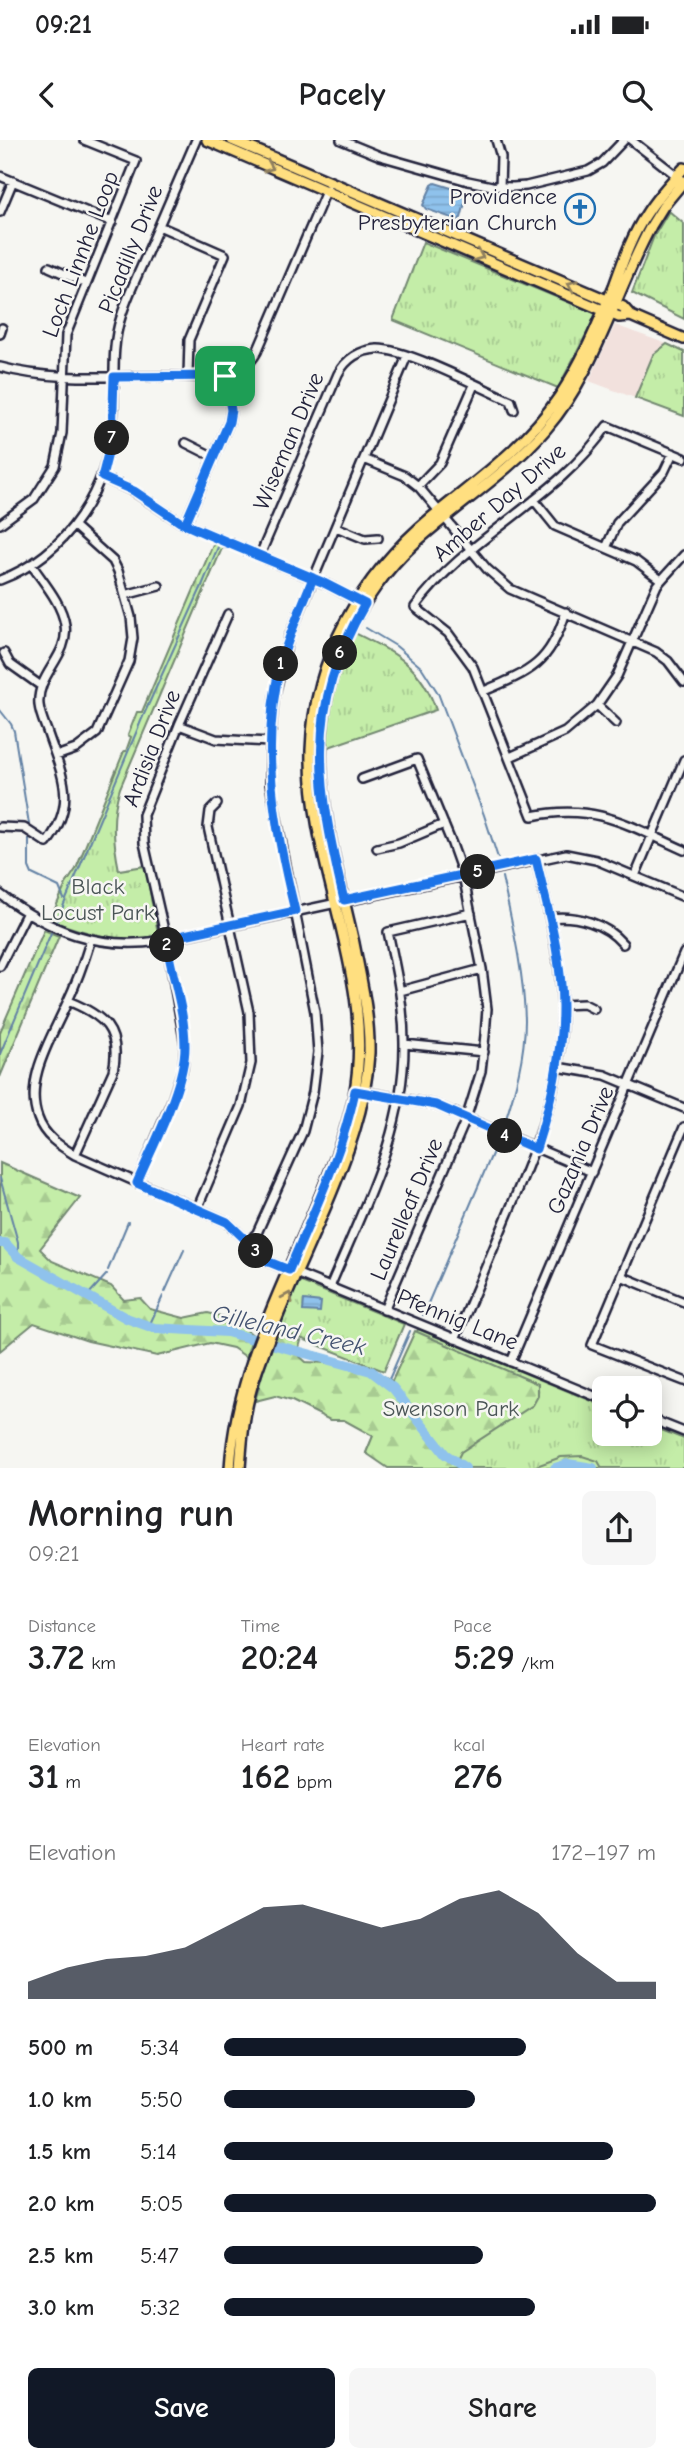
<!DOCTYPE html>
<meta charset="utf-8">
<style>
:root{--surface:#fff;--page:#f6f6f6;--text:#202124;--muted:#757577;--accent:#111827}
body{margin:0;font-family:"Comic Neue",sans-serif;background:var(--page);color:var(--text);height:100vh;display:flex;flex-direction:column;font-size:26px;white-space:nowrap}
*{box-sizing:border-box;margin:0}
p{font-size:23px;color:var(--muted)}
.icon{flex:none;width:38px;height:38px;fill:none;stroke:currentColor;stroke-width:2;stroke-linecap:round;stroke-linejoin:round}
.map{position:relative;height:1328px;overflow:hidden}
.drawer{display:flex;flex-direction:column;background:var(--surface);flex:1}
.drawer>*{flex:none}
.controls{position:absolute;left:592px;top:1236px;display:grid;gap:14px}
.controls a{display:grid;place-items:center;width:70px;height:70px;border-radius:10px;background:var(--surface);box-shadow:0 4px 18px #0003;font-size:35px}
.pin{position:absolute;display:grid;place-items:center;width:60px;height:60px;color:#fff;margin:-30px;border-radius:14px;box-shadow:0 4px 10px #0006}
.km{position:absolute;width:35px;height:35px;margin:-18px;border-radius:50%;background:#222;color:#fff;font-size:19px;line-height:35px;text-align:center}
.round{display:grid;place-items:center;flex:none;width:74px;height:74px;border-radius:10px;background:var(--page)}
.summary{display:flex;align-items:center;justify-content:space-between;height:119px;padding:0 28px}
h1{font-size:38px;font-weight:800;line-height:52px}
.metrics{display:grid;grid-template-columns:repeat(3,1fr);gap:10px;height:119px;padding:7px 28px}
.metrics div{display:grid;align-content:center}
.metrics b{font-size:35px;font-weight:800}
.metrics small{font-size:19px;font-weight:400}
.metrics p{font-size:19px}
.chart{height:196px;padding:14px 28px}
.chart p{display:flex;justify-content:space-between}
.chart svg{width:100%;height:126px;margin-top:7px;fill:var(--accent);opacity:.7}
.action{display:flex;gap:14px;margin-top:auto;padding:14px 28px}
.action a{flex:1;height:80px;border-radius:10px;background:var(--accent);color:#fff;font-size:28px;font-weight:800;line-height:80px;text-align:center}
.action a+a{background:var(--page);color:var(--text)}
ul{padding:0 28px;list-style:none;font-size:23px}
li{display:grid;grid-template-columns:112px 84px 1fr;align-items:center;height:52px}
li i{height:18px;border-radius:9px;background:var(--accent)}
.status{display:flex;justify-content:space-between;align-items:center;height:49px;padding:0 35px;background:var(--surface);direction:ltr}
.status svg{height:19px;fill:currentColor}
header{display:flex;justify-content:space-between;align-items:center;height:91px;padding:0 28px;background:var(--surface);font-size:32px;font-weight:800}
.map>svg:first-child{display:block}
.built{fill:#f2e1dd}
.grass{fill:url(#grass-tufts);stroke:#738872;stroke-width:2}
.forest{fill:url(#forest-firs);stroke:#738872;stroke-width:2}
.water{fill:url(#water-rules);stroke:#6382a5;stroke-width:2}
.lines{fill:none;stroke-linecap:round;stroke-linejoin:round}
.stream{stroke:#6382a5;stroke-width:2}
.river{stroke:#8fc2ec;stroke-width:10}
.minor-casing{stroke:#22223b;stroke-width:12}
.major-casing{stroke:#22223b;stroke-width:14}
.minor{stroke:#f6f6f2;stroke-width:7}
.major{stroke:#ffdf80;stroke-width:9}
.oneway{stroke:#90805e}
.route-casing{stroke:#fff;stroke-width:14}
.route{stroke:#1a73e8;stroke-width:9}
.labels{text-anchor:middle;stroke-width:5;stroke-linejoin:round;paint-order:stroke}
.poi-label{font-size:23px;fill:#22223b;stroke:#f6f6f2;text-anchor:end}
.street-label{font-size:23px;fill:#22223b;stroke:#f6f6f2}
.park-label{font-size:23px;fill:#4a5556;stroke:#f6f6f2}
.water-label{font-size:24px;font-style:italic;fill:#435270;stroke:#f6f6f2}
</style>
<div class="status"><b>09:21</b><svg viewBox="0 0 49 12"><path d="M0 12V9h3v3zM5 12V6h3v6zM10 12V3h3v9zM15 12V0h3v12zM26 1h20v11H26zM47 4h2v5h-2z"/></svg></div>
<header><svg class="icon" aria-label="back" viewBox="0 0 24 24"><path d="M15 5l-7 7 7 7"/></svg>Pacely<svg class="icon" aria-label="search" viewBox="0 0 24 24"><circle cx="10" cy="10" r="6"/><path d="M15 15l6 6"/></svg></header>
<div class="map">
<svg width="684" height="1328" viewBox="0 0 684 1328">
<defs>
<pattern id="grass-tufts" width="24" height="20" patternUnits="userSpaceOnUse" patternTransform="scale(1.75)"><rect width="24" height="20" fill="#c4eda8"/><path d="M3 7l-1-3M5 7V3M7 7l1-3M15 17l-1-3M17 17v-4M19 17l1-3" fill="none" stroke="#a8cb92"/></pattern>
<pattern id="forest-firs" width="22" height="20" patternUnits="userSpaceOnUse" patternTransform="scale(1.75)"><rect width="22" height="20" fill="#c4eda8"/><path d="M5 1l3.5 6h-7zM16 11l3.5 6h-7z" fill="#a8cb92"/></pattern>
<pattern id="water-rules" width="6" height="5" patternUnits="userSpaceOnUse" patternTransform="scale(1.75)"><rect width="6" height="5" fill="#8fc2ec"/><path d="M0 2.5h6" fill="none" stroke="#7ba6cb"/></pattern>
</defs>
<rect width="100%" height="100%" fill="#f6f6f2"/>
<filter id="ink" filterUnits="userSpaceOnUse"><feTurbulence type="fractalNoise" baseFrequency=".0143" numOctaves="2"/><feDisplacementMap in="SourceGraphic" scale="14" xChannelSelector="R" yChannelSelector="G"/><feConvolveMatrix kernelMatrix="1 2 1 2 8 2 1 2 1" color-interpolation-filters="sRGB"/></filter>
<g filter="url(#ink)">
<!-- built -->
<path class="built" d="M615,185L667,204L653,215L635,258L589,241Z"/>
<!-- grass -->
<path class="grass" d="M669,71L684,84V179L632,153L654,96Z
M423,102L597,174L558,248L393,180Z
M667,204L684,212V276L635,258L653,215Z
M214,402L223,406L120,648C111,676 113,701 119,730L145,726L158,793C134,809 75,790 50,780L66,744L76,729L124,611H126L131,597L128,595L137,572H142Z
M353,492C393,512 421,524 436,570L323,609L333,544Z
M299,1141L404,1184L384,1231L277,1189L296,1142Z
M418,1189L604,1266V1293H649V1285L684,1299V1328H399L366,1313Z"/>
<!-- forest -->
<path class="forest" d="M44,790L59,796L0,937V892Z
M0,1023L80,1058L40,1109L52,1121L111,1146L124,1160L140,1158L150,1169L184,1178L208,1173L233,1179L253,1195L246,1217L233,1208L210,1203L157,1216L88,1201L34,1183L0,1211Z
M415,1191L538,1244V1256L533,1265L461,1312L458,1318L465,1328H388L366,1313L373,1296L344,1280H330L292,1261L275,1256L255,1261L264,1228L278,1193L301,1201L297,1214L306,1222C339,1224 363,1221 392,1241Z
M582,1316L598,1321L602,1328H531L561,1317Z"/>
<!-- water -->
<path class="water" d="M435,43L465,52L467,55L461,78L457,80L426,69L423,65L432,45Z
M304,1160L321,1162L320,1172L303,1171Z"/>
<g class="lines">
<!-- stream -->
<path class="stream" d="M366,488L396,506L422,528L438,553L484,675L498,718
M0,570L11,584L14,591L29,684
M29,698V727L32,734L59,747L64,759
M502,737C512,783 524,833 525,880C525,916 515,951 504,985
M57,781L141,581L201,448L218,407
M0,914L51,793
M0,1038L18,1102V1117
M108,1130L128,1082
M165,1152L184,1110
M88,1155L107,1134
M423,1175L498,1000
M149,1186L163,1156
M387,1244L410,1191"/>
<!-- river -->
<path class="river" d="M0,1103H5L18,1117L126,1178L154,1188L227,1192L371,1231L393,1248L445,1314L465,1328
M555,1328L568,1324L593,1328"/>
<!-- minor casing -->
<g class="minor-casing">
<path id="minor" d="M341,0L380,16L468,41L492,46L513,47L526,46L588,31L602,23L624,0
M496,0L501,17L500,47
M631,0L681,39
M0,36L112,82
M0,72L13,41
M159,86L225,115L189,200L188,236
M49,127L85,143
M0,194L2,188
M0,227C55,242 114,236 171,236C189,236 211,240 229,235C242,231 251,223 257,212L327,49
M186,303L214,317
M684,318L607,286C558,359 466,397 415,467L448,493L473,527L532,676C595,663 628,685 684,710
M364,319L405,336L418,346L487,429L510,449L656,512L668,521L684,542
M102,337L133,351L180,382L328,445L362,463
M418,346L440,323L474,245
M534,360L555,386L636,421L661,440
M0,384L34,359L55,326L62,293L66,195L136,21L84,0
M185,384L229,282L231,270L225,236
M336,387L365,399L378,398
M606,408L617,383L664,332L673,313
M260,415L338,234C346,219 360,210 377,209C405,208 482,248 511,261L514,270
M0,440C68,414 109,349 113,278C116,245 110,210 121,177C127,157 137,137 145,118C162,79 179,39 196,0
M125,455L159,446
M4,513L10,524L41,546
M484,551C532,531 549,524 566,472
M597,565L616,583
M179,585L216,599L270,602
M56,616L76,609L97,593L129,521L133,498L131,477L118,431L113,421L74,386
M510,617L565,592L597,565L617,536L657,445L684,415
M362,639L417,619L452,704L463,735L482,829L487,869L485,895L481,931L466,979L384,1170
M0,687L24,688L47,703C78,661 62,636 47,591C44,583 40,574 39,565C36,534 70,516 65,485C62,463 43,442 31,424
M377,708L399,703L444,684
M635,736L684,620
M0,754C49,791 98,810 159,801L566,714L596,720L684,757
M550,778C577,775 605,783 623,804
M91,799C84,822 76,844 66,865C51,899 24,940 38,978C44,996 60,1006 75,1015L227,1082L269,1122L604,1260
M0,826L26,774
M400,851L482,829
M68,861C103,875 122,890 113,931L75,1015
M562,865L584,864L594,869
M404,904L484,912
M557,927L605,935L684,968
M359,951L436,965L592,1032
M684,987L592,1205L684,1241
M137,1043L173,958L183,928L185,905L166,799L144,703L143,675L179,585L228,474
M197,1069L241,966L251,923L249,872L208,687L210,671L217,664
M249,1101L257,1093L303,991L313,952L318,912L315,872L270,644V602L274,558L289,497L407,216
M621,1136L684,1162
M330,1147C363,1068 405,991 404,903C404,865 396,829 388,792L471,773
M455,1199C473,1158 490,1117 507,1076C537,1006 563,944 562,866C561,817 547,767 536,719
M511,1222L684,813
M649,1278L684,1292"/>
</g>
<!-- major casing -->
<g class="major-casing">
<path id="major" d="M207,0L619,177L631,176L684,199
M232,0L623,167L631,176
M230,1328C236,1233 280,1152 316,1066C331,1029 346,995 354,956C377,838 308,727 311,610C314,516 361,436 432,377C477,340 526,306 559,257C582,223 598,184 614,146C623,121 632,95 647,73C657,57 671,42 684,28
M240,1328C242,1300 244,1273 252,1246C271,1186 301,1124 326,1066C347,1016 366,968 369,913C370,876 361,839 354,803C330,697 298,603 346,498C362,463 387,428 415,403C458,364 508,333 546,289C597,230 614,154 651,86L664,65L684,41"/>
</g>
<!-- minor -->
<use href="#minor" class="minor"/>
<!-- major -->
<use href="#major" class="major"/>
</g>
<!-- one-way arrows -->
<defs><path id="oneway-chevron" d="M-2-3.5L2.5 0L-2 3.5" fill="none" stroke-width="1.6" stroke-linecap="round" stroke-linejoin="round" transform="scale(1.75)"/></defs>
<g class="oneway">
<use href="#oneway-chevron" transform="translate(269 27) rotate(23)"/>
<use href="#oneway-chevron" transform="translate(479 116) rotate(23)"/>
<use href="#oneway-chevron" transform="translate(572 145) rotate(-157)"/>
<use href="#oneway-chevron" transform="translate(288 1157) rotate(-66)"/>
</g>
</g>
<g class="lines" filter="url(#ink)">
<!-- route casing -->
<g class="route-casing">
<path id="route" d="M225,236L231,270L229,282L185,384L313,438C302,466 289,494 281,523C259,607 275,689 295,771L166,799C171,834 185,870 185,906C185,946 153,1005 137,1043L227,1082L269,1122L289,1130C314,1071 342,1014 355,951L436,965L536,1009C551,962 562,916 562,867C562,817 547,767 536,719L344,760C318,648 303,570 365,464L322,442C275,422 226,404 180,382L134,351L102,337L112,298L114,237L225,236"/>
</g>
<!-- route -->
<use href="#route" class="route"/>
</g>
<!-- icons -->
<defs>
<g id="church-ring" transform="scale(1.575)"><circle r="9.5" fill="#f6f6f2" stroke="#1f6fb2" stroke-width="1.5"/><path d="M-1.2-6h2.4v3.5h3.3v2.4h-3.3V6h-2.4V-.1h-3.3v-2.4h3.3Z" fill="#1f6fb2"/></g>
</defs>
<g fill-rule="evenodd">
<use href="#church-ring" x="580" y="69"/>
</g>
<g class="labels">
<!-- poi labels -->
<g class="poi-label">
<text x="557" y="64">Providence<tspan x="557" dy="26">Presbyterian Church</tspan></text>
</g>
<!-- street labels -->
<g class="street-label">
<text transform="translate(130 109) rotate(-68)" y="8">Picadilly Drive</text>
<text transform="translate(80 114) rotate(-69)" y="8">Loch Linnhe Loop</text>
<text transform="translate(288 301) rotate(-67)" y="8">Wiseman Drive</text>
<text transform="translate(499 362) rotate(-41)" y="8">Amber Day Drive</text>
<text transform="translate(151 608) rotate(-69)" y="8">Ardisia Drive</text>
<text transform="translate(580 1010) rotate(-67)" y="8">Gazania Drive</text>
<text transform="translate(406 1069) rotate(-67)" y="8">Laurelleaf Drive</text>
<text transform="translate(458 1179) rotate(22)" y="8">Pfennig Lane</text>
</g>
<!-- park labels -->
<g class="park-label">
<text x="98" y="754">Black<tspan x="98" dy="26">Locust Park</tspan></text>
<text x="451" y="1276">Swenson Park</text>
</g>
<!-- water labels -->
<g class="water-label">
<text transform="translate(289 1190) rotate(13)" y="8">Gilleland Creek</text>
</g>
</g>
</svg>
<div class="controls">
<a><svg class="icon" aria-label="locate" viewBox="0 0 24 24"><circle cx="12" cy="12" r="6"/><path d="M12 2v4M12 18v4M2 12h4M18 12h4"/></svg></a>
</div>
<div class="pin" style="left:225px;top:236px;background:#1e9e55"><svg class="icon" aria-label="arrive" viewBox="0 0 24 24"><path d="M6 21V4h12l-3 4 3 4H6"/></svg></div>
<b class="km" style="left:281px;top:524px">1</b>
<b class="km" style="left:167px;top:805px">2</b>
<b class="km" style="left:256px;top:1111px">3</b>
<b class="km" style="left:505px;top:996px">4</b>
<b class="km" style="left:478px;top:732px">5</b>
<b class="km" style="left:340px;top:513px">6</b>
<b class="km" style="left:112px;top:298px">7</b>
</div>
<section class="drawer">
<div class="summary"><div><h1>Morning run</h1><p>09:21</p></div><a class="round"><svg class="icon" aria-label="share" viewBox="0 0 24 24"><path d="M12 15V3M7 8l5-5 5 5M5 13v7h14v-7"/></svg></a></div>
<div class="metrics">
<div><p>Distance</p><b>3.72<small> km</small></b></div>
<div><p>Time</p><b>20:24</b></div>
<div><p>Pace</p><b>5:29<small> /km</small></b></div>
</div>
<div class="metrics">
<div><p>Elevation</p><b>31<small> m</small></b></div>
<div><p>Heart rate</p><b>162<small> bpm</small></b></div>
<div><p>kcal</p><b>276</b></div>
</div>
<div class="chart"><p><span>Elevation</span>172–197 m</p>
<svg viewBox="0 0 160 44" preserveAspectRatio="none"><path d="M0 44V38L10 33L20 30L30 29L40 26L50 19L60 12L70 11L80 15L90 19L100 16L110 9L120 6L130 14L140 28L150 38L160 38V44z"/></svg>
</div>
<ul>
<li><b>500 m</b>5:34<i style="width:70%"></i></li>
<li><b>1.0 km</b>5:50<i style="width:58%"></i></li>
<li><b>1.5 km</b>5:14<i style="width:90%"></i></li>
<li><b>2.0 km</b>5:05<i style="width:100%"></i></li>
<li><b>2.5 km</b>5:47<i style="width:60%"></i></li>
<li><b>3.0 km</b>5:32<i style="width:72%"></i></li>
</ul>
<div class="action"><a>Save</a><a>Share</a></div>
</section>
